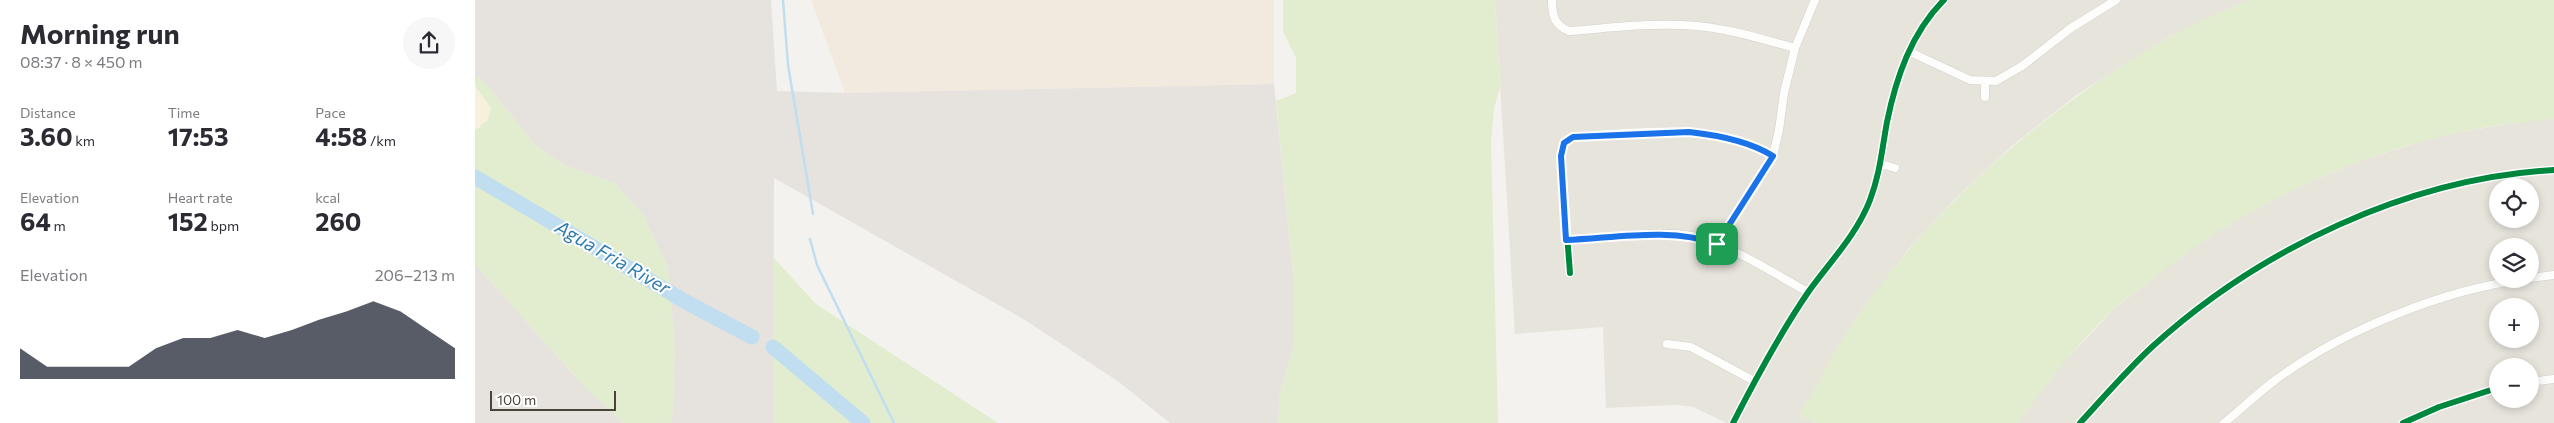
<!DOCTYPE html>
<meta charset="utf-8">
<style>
:root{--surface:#fff;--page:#f7f7f7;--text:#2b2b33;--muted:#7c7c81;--accent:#111827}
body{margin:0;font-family:Commissioner,sans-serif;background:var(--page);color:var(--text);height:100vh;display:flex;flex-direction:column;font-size:19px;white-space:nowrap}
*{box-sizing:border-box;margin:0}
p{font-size:16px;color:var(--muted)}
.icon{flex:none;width:28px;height:28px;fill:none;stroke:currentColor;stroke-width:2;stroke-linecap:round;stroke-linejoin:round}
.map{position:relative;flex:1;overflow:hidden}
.side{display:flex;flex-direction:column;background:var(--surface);width:475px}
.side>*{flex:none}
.buttons{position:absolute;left:2014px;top:178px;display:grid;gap:10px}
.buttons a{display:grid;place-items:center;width:50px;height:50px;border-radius:50%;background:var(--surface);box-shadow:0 2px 8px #0003;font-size:25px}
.scale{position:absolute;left:15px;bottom:12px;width:126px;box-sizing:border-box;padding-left:5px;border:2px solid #4b4439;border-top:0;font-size:14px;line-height:18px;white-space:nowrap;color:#4b4439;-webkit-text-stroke:4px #fff;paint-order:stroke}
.pin{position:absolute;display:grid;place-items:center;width:42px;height:42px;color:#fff;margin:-21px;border-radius:10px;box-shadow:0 2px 8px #0006}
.round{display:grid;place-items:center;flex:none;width:52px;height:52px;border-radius:26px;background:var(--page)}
.headline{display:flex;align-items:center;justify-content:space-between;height:85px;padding:0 20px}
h1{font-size:28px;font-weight:700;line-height:38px}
.figures{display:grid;grid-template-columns:repeat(3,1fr);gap:8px;height:85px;padding:5px 20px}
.figures div{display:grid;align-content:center}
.figures b{font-size:25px;font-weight:700}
.figures small{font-size:14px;font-weight:400}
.figures p{font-size:14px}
.chart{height:140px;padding:10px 20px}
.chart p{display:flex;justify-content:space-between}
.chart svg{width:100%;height:90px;margin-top:5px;fill:var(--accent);opacity:.7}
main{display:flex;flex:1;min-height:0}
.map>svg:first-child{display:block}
.residential{fill:#e7e4dc;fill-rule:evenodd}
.commercial{fill:#f3eadf}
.industrial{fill:#e6e2de}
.green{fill:#e2edcf}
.sand{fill:#f7f0da}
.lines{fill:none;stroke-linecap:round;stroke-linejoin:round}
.stream{stroke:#c0def0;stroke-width:2.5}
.river{stroke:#c0def0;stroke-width:15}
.minor-casing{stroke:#d2d0cb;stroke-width:9}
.minor{stroke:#fdfdfc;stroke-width:8}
.cycleway-casing{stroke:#fff;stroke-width:9}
.cycleway{stroke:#00873e;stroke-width:6}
.route-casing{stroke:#fff;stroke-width:10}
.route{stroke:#1a73e8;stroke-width:6}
.labels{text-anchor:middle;stroke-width:4;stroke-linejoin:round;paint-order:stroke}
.water-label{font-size:19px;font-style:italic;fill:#2e7cb1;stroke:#fff}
</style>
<main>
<section class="side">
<div class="headline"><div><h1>Morning run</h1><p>08:37 · 8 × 450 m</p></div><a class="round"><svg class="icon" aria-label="share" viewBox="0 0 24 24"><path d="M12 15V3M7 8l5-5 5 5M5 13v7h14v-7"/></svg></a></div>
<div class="figures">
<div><p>Distance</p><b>3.60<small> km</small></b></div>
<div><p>Time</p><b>17:53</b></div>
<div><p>Pace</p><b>4:58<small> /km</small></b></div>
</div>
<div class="figures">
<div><p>Elevation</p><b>64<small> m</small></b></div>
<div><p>Heart rate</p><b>152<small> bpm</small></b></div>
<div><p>kcal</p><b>260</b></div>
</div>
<div class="chart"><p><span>Elevation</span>206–213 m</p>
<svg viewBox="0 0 160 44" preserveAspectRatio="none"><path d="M0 44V29L10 38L20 38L30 38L40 38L50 29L60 24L70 24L80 20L90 24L100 20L110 15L120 11L130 6L140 11L150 20L160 29V44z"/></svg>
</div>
</section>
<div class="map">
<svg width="2079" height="423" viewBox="0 0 2079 423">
<rect width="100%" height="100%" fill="#f4f2ee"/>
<!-- residential -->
<path class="residential" d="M1020,0H1774L1696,36L1603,94L1538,145L1481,198L1433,250L1379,321L1325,415L1341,423H1252L1218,407L1201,405L1131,408L1128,327L1040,334Z
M2079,119V423H1543L1579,373L1639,309L1718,246L1794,200L1881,162L1964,136L2055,120ZM2022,186H2055V219H2022ZM2022,246H2055V279H2022ZM2022,306H2055V339H2022ZM2022,366H2055V399H2022Z"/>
<!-- commercial -->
<path class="commercial" d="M336,0H799V84L370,93Z"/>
<!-- industrial -->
<path class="industrial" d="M0,0H296L302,91L370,93L799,84L819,284V344L805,393L803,423H695L644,382L550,320L299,178L298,423H197L200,349L193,267L141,184L87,164L60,145L12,85L0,75Z
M0,264L105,382L148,423H0Z"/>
<!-- green -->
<path class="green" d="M808,0H1020L1025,86L1019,109L1016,141L1023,423H803L805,393L819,344V284L801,101L821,93V58L808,31Z
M1774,0H2079V119C1934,129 1793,187 1680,277C1666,288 1651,298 1638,310C1602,344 1572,383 1543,423H1341L1325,415C1343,384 1359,350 1380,320C1461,202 1571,108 1695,37C1720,22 1748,12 1774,0Z
M0,75L12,85L60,145L87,164L141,184L168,215L193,267L200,349L197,423H148L105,382L0,264V129L4,128L16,108L0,86Z
M298,257L341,304L523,423H298Z"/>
<!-- sand -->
<path class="sand" d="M0,86L16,108L13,120L0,129Z"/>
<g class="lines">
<!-- stream -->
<path class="stream" d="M308,0L313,65L338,214
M335,239L342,265L419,423"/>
<!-- river -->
<path class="river" d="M0,177L211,302L277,337
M298,347L388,423"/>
<!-- minor casing -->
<g class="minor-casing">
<path id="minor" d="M1077,0C1077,15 1079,25 1094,31C1136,28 1179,22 1222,26C1255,29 1287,39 1320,48
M1433,51L1495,80L1521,81L1547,66L1596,28L1641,0
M1510,82V97
M1406,164L1420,168
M1091,241C1132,238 1177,230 1217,236C1249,241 1303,276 1333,292
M1242,244L1298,156L1304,130L1309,93L1320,48L1340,0
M1095,273L1086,156L1089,143L1098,137C1163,134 1239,120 1298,156
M2055,278L2079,275
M1192,344L1216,347L1279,381
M2055,382L2079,379
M1258,423C1281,378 1305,333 1334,291C1355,262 1382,234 1395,200C1405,174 1407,149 1412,122C1421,78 1436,33 1469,0
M1605,423C1629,397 1652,370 1678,346C1785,249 1934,178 2079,170
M1749,423C1766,409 1782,394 1799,381C1866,331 1969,289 2052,279
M1928,423L1964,407L2022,388"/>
</g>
<!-- minor -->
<use href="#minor" class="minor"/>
<!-- cycleway casing -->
<g class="cycleway-casing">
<path id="cycleway" d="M1095,273L1086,156L1089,143L1098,137C1163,134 1239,120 1298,156
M1258,423C1281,378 1305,333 1334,291C1355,262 1382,234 1395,200C1405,174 1407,149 1412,122C1421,78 1436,33 1469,0
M1605,423C1629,397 1652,370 1678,346C1785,249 1934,178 2079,170
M1928,423L1964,407L2022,388"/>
</g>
<!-- cycleway -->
<use href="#cycleway" class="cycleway"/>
</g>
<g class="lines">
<!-- route casing -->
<g class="route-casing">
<path id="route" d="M1214,132C1242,135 1274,141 1298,156L1242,244C1195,227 1141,238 1091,240L1086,156L1089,143L1098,137Z"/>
</g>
<!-- route -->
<use href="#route" class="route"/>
</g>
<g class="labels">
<!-- water labels -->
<g class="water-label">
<text transform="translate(138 257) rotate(30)" y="7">Agua Fria River</text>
</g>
</g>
</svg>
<div class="buttons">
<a><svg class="icon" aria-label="locate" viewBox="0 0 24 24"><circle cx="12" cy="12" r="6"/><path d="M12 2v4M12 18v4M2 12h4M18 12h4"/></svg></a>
<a><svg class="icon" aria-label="layers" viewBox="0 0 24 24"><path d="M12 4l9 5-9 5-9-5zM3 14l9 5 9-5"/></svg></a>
<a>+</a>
<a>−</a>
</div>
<div class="scale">100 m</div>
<div class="pin" style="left:1242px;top:244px;background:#1e9e55"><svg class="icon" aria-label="arrive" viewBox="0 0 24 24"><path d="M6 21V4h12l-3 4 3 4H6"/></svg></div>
</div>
</main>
